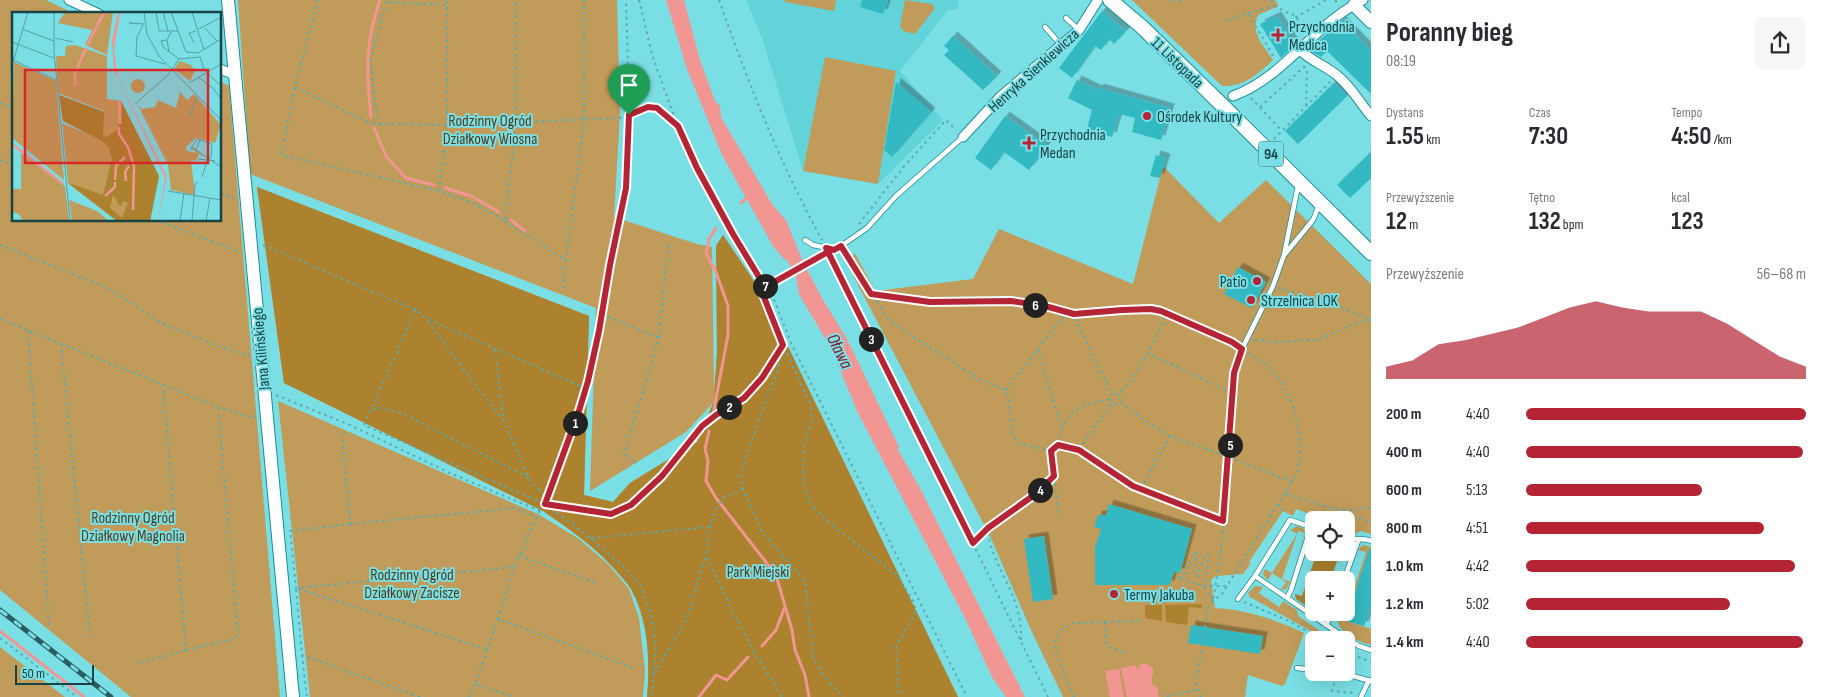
<!DOCTYPE html>
<html lang="pl">
<meta charset="utf-8">
<style>
:root{--surface:#fff;--page:#f7f7f7;--text:#2b2b33;--muted:#7c7c81;--accent:#b52435}
body{margin:0;font-family:"Sofia Sans Condensed",sans-serif;background:var(--page);color:var(--text);height:100vh;display:flex;flex-direction:column;font-size:19px;white-space:nowrap}
*{box-sizing:border-box;margin:0}
p{font-size:16px;color:var(--muted)}
.icon{flex:none;width:28px;height:28px;fill:none;stroke:currentColor;stroke-width:2;stroke-linecap:round;stroke-linejoin:round}
.map{position:relative;flex:1;overflow:hidden}
.sheet{display:flex;flex-direction:column;background:var(--surface);width:450px}
.sheet>*{flex:none}
.tools{position:absolute;left:1305px;top:511px;display:grid;gap:10px}
.tools a{display:grid;place-items:center;width:50px;height:50px;border-radius:8px;background:var(--surface);box-shadow:0 5px 20px #0002;font-size:25px}
.scale{position:absolute;left:15px;bottom:12px;width:79px;box-sizing:border-box;padding-left:5px;border:2px solid #194446;border-top:0;font-size:14px;line-height:18px;white-space:nowrap;color:#194446;-webkit-text-stroke:4px #7adfe5;paint-order:stroke}
.pin{position:absolute;display:grid;place-items:center;width:42px;height:42px;color:#fff;margin:-51px -21px;border-radius:50% 50% 50% 0;rotate:-45deg;box-shadow:0 0 5px #0007}
.pin .icon{rotate:45deg}
.km{position:absolute;width:25px;height:25px;margin:-12px;border-radius:50%;background:#222;color:#fff;font-size:14px;line-height:25px;text-align:center}
.round{display:grid;place-items:center;flex:none;width:52px;height:52px;border-radius:8px;background:var(--page)}
.overview{display:flex;align-items:center;justify-content:space-between;height:85px;padding:0 15px}
h1{font-size:28px;font-weight:700;line-height:38px}
.metrics{display:grid;grid-template-columns:repeat(3,1fr);gap:8px;height:85px;padding:5px 15px}
.metrics div{display:grid;align-content:center}
.metrics b{font-size:25px;font-weight:700}
.metrics small{font-size:14px;font-weight:400}
.metrics p{font-size:14px}
.chart{height:140px;padding:10px 15px}
.chart p{display:flex;justify-content:space-between}
.chart svg{width:100%;height:90px;margin-top:5px;fill:var(--accent);opacity:.7}
ul{padding:0 15px;list-style:none;font-size:16px}
li{display:grid;grid-template-columns:80px 60px 1fr;align-items:center;height:38px}
li i{height:12px;border-radius:6px;background:var(--accent)}
main{display:flex;flex:1;min-height:0}
.map>svg:first-child{display:block}
.built{fill:#63d3da}
.green{fill:#c09b59}
.forest{fill:#ac822e}
.water{fill:#f29694}
.lines{fill:none;stroke-linecap:round;stroke-linejoin:round}
.stream{stroke:#f29694;stroke-width:3}
.building{fill:#31b9c1;filter:url(#shadow)}
.lane-casing{stroke:#1a8e94;stroke-width:6}
.street-casing{stroke:#1a8e94;stroke-width:11}
.secondary-casing{stroke:#1a8e94;stroke-width:14}
.primary-casing{stroke:#1a8e94;stroke-width:16}
.path{stroke:#5aabb0;stroke-width:2;stroke-dasharray:2.5 4;stroke-linecap:butt}
.lane{stroke:#fff;stroke-width:4.5}
.street{stroke:#fff;stroke-width:9}
.secondary{stroke:#fff;stroke-width:12}
.primary{stroke:#fff;stroke-width:14}
.rail-casing{stroke:#295d60;stroke-width:5}
.rail{stroke:#7adfe5;stroke-width:3;stroke-dasharray:9;stroke-linecap:butt}
.route-casing{stroke:#fff;stroke-width:10}
.route{stroke:#b52435;stroke-width:6}
.poi-dot{fill:#b52435;stroke:#7adfe5;stroke-width:2}
.labels{text-anchor:middle;stroke-width:4;stroke-linejoin:round;paint-order:stroke}
.shield{fill:#7adfe5;stroke:#367276;stroke-width:1}
.shield-label{font-size:15px;font-weight:bold;fill:#194446}
.poi-label{font-size:16px;fill:#194446;stroke:#7adfe5;text-anchor:start}
.street-label{font-size:16px;fill:#194446;stroke:#7adfe5}
.park-label{font-size:16px;fill:#513e1c;stroke:#7adfe5}
.water-label{font-size:18px;font-style:italic;fill:#841824;stroke:#7adfe5}
.inset-river{fill:none;stroke:#f29694;stroke-width:2.5}
.inset-road{fill:none;stroke:#53a1a5;stroke-width:1}
.view{fill:#d62828;fill-opacity:0.15;stroke:#d62828;stroke-width:2.5}
.inset-edge{fill:none;stroke:#194446;stroke-width:2.5}
</style>
<main>
<div class="map">
<svg width="1371" height="697" viewBox="0 0 1371 697">
<defs>
<filter id="shadow"><feDropShadow dx="4.5" dy="-4.5" stdDeviation="0" flood-color="#0004"/></filter>
</defs>
<rect width="100%" height="100%" fill="#7adfe5"/>
<!-- built -->
<path class="built" d="M746,0H959L957,9L948,10L900,71L943,120L878,184L803,171L762,38Z"/>
<!-- green -->
<path class="green" d="M0,0H46L75,14H14V220H220V81L229,86L280,697H131L0,590Z
M238,0H617L620,114L614,217L697,244L712,247L714,392L717,352L716,246L723,235L762,293L958,697H647C650,661 649,622 631,589C628,584 623,579 619,574C598,549 570,530 543,511L284,383L257,187L589,316L584,495L613,502L630,483L697,442L713,403L686,432L590,491L596,308L250,174Z
M785,0H836L834,11L785,2Z
M905,0L932,4L935,8L915,34L903,31L900,26Z
M1132,0H1275L1279,6L1258,15C1250,34 1263,44 1273,60C1256,75 1246,86 1222,86Z
M825,57L896,71L878,184L803,171Z
M1163,166L1219,223L1266,180L1371,284V534L1360,531L1354,535L1346,533V520H1326L1296,509L1293,516L1283,511L1249,562L1251,563L1243,574L1216,576L1211,580L1215,608C1245,609 1277,620 1304,633L1285,684L1282,686L1248,675L1245,697H1063L1031,630L990,536L848,266L855,253L875,291L973,279L999,229L1133,284Z
M278,401L538,514L579,539L608,564L629,589L639,618L645,671L643,697H310Z
M1297,526L1303,528L1306,533L1298,531L1282,579L1290,581L1287,588L1283,590L1281,589L1286,582L1272,573L1268,580L1264,576L1263,573L1265,569L1272,573L1297,534L1290,530Z
M1363,545L1371,547V549H1369L1346,620L1371,629V645C1357,641 1336,633 1337,615L1345,617L1366,552L1358,550Z
M1255,586L1263,587L1259,593L1279,607L1283,601L1297,610L1298,616L1329,637L1335,636L1339,640H1327L1250,597L1248,593Z
M0,647L65,697H0Z"/>
<!-- forest -->
<path class="forest" d="M257,187L589,316L584,495L613,502L630,483L697,442L714,401L717,352L716,246L723,235L762,293L958,697H647C650,661 649,622 631,589C628,584 623,579 619,574C598,549 571,530 543,511L284,383Z
M1317,552L1342,553L1341,555H1339L1331,580H1314V611L1296,599L1295,595V594L1302,596Z
M1202,604L1201,608L1189,607L1187,625L1166,622L1165,605Z
M1145,605H1162V621L1145,618Z"/>
<!-- water -->
<path class="water" d="M666,0H684L700,60L715,101L720,106L721,117L772,204L786,220L803,262L822,298L847,339L899,447L898,450L921,490L1025,697H1006L992,677L965,618L857,411L833,352L799,294L796,277L787,260L784,259L773,246L722,155L687,69Z
M1146,663L1153,668C1155,678 1148,677 1154,687H1157L1159,697H1127L1121,668L1136,665L1137,670L1140,665Z
M1119,669L1124,697H1110L1105,671Z"/>
<g class="lines">
<!-- stream -->
<path class="stream" d="M371,117C366,72 365,43 380,0
M374,128L386,156L406,178L434,185
M445,188L471,196L499,212
M741,203L748,197
M511,220L525,231
M714,409L728,335V306L716,272L706,253L709,239L716,228
M709,431L705,449L708,461L706,481L716,498L776,575L792,630L795,650L805,675L809,697
M0,631L84,697
M762,646L776,630L784,609
M699,697L716,675L727,680L748,657"/>
</g>
<!-- building -->
<path class="building" d="M862,0H888L883,14L860,7Z
M1102,11L1126,31L1114,44L1109,39L1101,50L1095,46L1072,78L1059,68Z
M1277,16L1295,45L1281,58L1260,24Z
M1342,21L1371,51V94L1327,51L1321,57L1309,50Z
M953,36L997,76L983,90L944,55L949,50L944,46Z
M1077,80L1098,90L1099,88L1170,108L1161,140L1132,132L1135,118L1119,114L1112,137L1087,129L1092,110L1068,98Z
M896,82L931,112L892,157L884,150Z
M1334,83L1347,96L1298,144L1285,131Z
M1005,116L1047,146L1029,170L1004,152L991,170L975,158Z
M1371,152V178L1350,198L1337,185Z
M1156,155L1166,158L1160,178L1150,176Z
M1238,267L1266,282L1252,308L1224,294Z
M1109,504L1192,529L1180,573L1174,572L1170,585H1095V548L1101,529L1094,527L1098,515H1106Z
M1044,536L1053,599L1033,602L1024,539Z
M1369,549H1371V606L1364,626L1346,621Z
M1191,625L1263,636L1260,654L1188,643Z"/>
<g class="lines">
<!-- lane casing -->
<g class="lane-casing">
<path id="lane" d="M1066,18L1079,30
M1045,27L1061,45
M805,240L813,245L833,249
M828,252L841,246L867,228L896,196L963,137
M1285,254L1313,220L1319,205
M1242,349L1273,286L1284,255L1298,186
M1346,538C1356,540 1363,538 1371,541
M1255,576L1290,520L1311,527L1291,590L1287,598
M1344,580L1358,541
M1238,599L1255,576L1341,635L1359,646L1371,650
M1326,625L1333,612
M1297,668L1314,670
M1339,672L1371,681
M1361,697L1369,680"/>
</g>
<!-- street casing -->
<g class="street-casing">
<path id="street" d="M69,0L99,14
M1300,50C1312,62 1327,66 1339,77C1352,88 1360,103 1371,116
M220,69L235,75
M1233,96C1285,77 1314,24 1363,0
M963,137L1000,97L1079,30L1098,0"/>
</g>
<!-- secondary casing -->
<g class="secondary-casing">
<path id="secondary" d="M228,0L293,697
M1354,5L1371,22"/>
</g>
<!-- primary casing -->
<g class="primary-casing">
<path id="primary" d="M1110,0L1142,27L1223,106L1371,253"/>
</g>
<!-- path -->
<path class="path" d="M318,0L295,87L281,155L439,191L475,204L505,221L516,122V0
M639,0L653,58L677,124
M719,0C748,82 780,164 822,240
M1271,0L1276,7L1295,16L1307,31
M1336,0V6
M1172,2L1185,0
M1248,13L1275,6
M1347,20L1371,43
M1225,21L1248,13L1275,59
M1295,40L1284,24L1326,0
M295,87L368,122L379,124L374,96L371,60L386,2L447,5V0
M1251,98L1282,131
M0,103L14,108
M1306,106L1307,69
M1260,107L1304,67L1307,68
M379,124L447,125L621,118L648,107L657,108L678,126L697,168L733,234L765,287L771,292L792,345L967,697
M1274,139L1330,82
M0,160L14,165
M439,191L447,125V5
M220,193L234,198
M156,220L240,252
M505,221L566,260L584,119V0
M859,224L905,165L946,120L956,130
M0,245L108,288L163,324L218,346L250,356
M263,245L416,310L425,318L585,388
M845,252L886,316L891,322L979,379L1006,390L1008,396L1012,433L1018,443L1051,451L1058,445C1066,408 1075,407 1110,399L1113,393L1118,394L1120,399L1116,404L1112,403L1110,399
M821,256L765,287L762,292L783,345L810,403L812,420L804,446L803,465L804,486L810,504L837,529L896,574L914,602L916,612L896,646L899,697
M831,258L937,470L1048,697
M563,288L566,260
M1279,288L1329,303L1371,320
M872,294L930,302L1011,301L1045,306L1073,314L1112,394
M416,310L364,425L545,504L591,538L625,568L640,585L651,613L656,648L652,697
M602,314L659,338
M1167,314L1236,345
M0,319L218,407L250,417L256,416
M28,331L49,625
M1255,340L1276,342L1317,340L1356,323L1371,320
M61,344L90,637
M495,349L504,421
M1038,350L1062,429
M1147,353L1233,393
M1006,390L1063,317C1085,309 1146,305 1167,314C1154,341 1141,372 1119,394
M276,395L350,425L452,474L540,511
M1120,402L1144,420L1170,436L1229,457L1292,482C1309,452 1296,401 1276,375C1269,366 1257,359 1248,353
M373,409L381,408L402,413L529,478L505,423L426,320
M342,433L350,524L290,531L296,588L514,567L538,514L548,499L571,436L588,381L599,331L610,265L626,188L629,105L626,0
M1059,445L1079,449L1141,490L1223,521
M1079,449L1112,403
M1051,451L1059,517
M636,463L624,455L659,338L668,243
M529,479L548,499
M743,489L723,498L716,509L710,527L706,555L730,606L756,655L782,697
M1141,489L1170,436
M1286,494C1314,502 1342,516 1371,507
M545,504L611,514L631,505L663,477L702,426L716,415L744,398L762,378L783,345L778,369L745,458L741,475L743,489L764,535L805,580L813,657L823,675L843,697
M1278,504L1286,513
M1341,511L1371,523
M350,524L515,508L537,517
M591,538L710,527
M974,542L988,528
M519,556L597,583
M514,567L498,619L633,668
M1178,578L1186,572L1194,552L1197,554L1194,575L1197,576L1205,556L1208,554L1209,557L1204,586H1227
M1180,579L1204,586L1213,601L1221,550L1234,373L1240,356
M1244,602L1289,621L1323,640
M498,619L475,684L514,697
M1105,637V622
M0,638L77,697
M1021,640C1021,628 1020,617 1016,605C1008,579 989,556 988,528L1037,493L1054,477
M1104,642L1110,647L1125,652
M186,650L234,639L238,633L218,407
M1346,652L1371,662
M302,655L307,697
M140,663L186,650L163,385
M655,673L687,618L706,555
M1336,677L1332,691L1356,693
M1167,696L1198,690
M420,697L302,655L296,588L486,649
M469,697L475,684
M1074,697L1056,653L1055,643L1058,635L1063,629L1073,623L1141,621
M1201,697L1196,686L1208,608L1213,601L1222,594L1292,482"/>
<!-- lane -->
<use href="#lane" class="lane"/>
<!-- street -->
<use href="#street" class="street"/>
<!-- secondary -->
<use href="#secondary" class="secondary"/>
<!-- primary -->
<use href="#primary" class="primary"/>
<!-- rail casing -->
<g class="rail-casing">
<path id="rail" d="M0,610L111,697"/>
</g>
<!-- rail -->
<use href="#rail" class="rail"/>
</g>
<g class="lines">
<!-- route casing -->
<g class="route-casing">
<path id="route" d="M629,115L626,188L610,265L599,331L588,381L579,411L545,504L611,514L631,505L662,476L702,426L716,415L744,398L762,378L783,345L762,292L765,287L828,252L973,543L988,528L1037,493L1054,476L1051,451L1058,445L1079,450L1133,486L1223,521L1234,373L1242,349L1232,342L1161,311L1151,309L1122,310L1074,314L1045,306L1011,301L930,302L871,294L841,246L834,250L826,248L828,252L771,284L765,287L733,234L697,168L678,126L657,108L648,107L629,115"/>
</g>
<!-- route -->
<use href="#route" class="route"/>
</g>
<!-- markers -->
<g class="poi-dot">
<path d="M1275.5 27.5h5v5h5v5h-5v5h-5v-5h-5v-5h5z"/>
<circle cx="1147" cy="116" r="5"/>
<path d="M1026.5 135.5h5v5h5v5h-5v5h-5v-5h-5v-5h5z"/>
<circle cx="1257" cy="281" r="5"/>
<circle cx="1251" cy="300" r="5"/>
<circle cx="1114" cy="594" r="5"/>
</g>
<g class="labels">
<!-- shield labels -->
<rect class="shield" x="1258.5" y="141.5" width="25" height="25" rx="4"/>
<g class="shield-label">
<text x="1271" y="159">94</text>
</g>
<!-- poi labels -->
<g class="poi-label">
<text x="1289" y="32">Przychodnia<tspan x="1289" dy="18">Medica</tspan></text>
<text x="1157" y="122">Ośrodek Kultury</text>
<text x="1040" y="140">Przychodnia<tspan x="1040" dy="18">Medan</tspan></text>
<text x="1247" y="287" text-anchor="end">Patio</text>
<text x="1261" y="306">Strzelnica LOK</text>
<text x="1124" y="600">Termy Jakuba</text>
</g>
<!-- street labels -->
<g class="street-label">
<text transform="translate(1178 62) rotate(44)" y="6">11 Listopada</text>
<text transform="translate(1033 70) rotate(-42)" y="6">Henryka Sienkiewicza</text>
<text transform="translate(260 349) rotate(-95)" y="6">Jana Kilińskiego</text>
</g>
<!-- park labels -->
<g class="park-label">
<text x="490" y="126">Rodzinny Ogród<tspan x="490" dy="18">Działkowy Wiosna</tspan></text>
<text x="133" y="523">Rodzinny Ogród<tspan x="133" dy="18">Działkowy Magnolia</tspan></text>
<text x="758" y="577">Park Miejski</text>
<text x="412" y="580">Rodzinny Ogród<tspan x="412" dy="18">Działkowy Zacisze</tspan></text>
</g>
<!-- water labels -->
<g class="water-label">
<text transform="translate(840 351) rotate(63)" y="6">Oława</text>
</g>
</g>
<!-- overview -->
<g transform="translate(12 12)">
<rect width="209" height="209" fill="#7adfe5"/>
<path d="M53,0H101L95,43L73,33L80,18L46,11ZM63,33L95,44V87L109,89L147,164L138,209H105L56,171L50,111L83,125L51,109L47,83L92,100V123V99L46,81L44,44H53L54,34ZM168,49L179,53L183,59L178,69L162,57ZM2,50L44,69L52,168L0,126ZM119 74a7 7 0 1 1 14 0a7 7 0 1 1-14 0ZM168,80L175,88L182,82L209,113L203,131L184,126L174,135L175,139L186,141L179,137L181,136L193,145L187,142L184,149L179,148L183,183L159,178L156,153L126,93L130,97L143,95L146,88L164,96ZM9,141L53,174L57,209H11L7,202L0,200V177H9ZM57,188L85,199L97,209H60Z" fill="#c09b59"/>
<path d="M47,83L92,100L91,124L95,125L106,117L109,89L147,164L138,209H105L56,171L91,183L100,147L97,136L90,129L51,109ZM101,183L108,194L111,189L116,191L110,206L98,196Z" fill="#ac822e" fill-rule="evenodd"/>
<path d="M106,0L108,1L102,38L106,66L155,165L146,209L153,166L102,58L100,29Z" fill="#f29694"/>
<path class="inset-river" d="M85,13L93,0M75,34L85,14M63,74V61L74,36M108,112V88M107,115V122L116,135L122,154L121,198M0,132L51,172M103,168L104,154L113,145M114,169L113,160L117,154M93,184L103,175V170"/>
<path class="inset-road" d="M42,0V40L58,209M132,0L135,22L147,44L209,108M144,0L147,19H166M151,0L156,19M159,0L174,40L186,41L209,27M180,0L192,38M126,12L117,11L132,12M131,13L125,25L124,44L153,52M193,16L205,29M10,17L42,29M187,17L209,5M43,26L61,30M155,28L149,29L151,35L167,47L188,45M0,30L42,46M182,31L177,21L184,19M157,40L155,28L159,20M188,45L193,59L209,74M1,48L44,68M0,53L16,0M186,65L201,76L209,87M177,71L209,52M123,92L157,62L167,47M178,104L185,85M188,128L200,132L199,146M180,135L185,127L188,128L184,138M178,138L180,135L209,155M186,147L203,149M190,165L195,149M156,179L209,188M168,209L172,181M180,209L183,172L186,170M194,209L198,186"/>
<path class="view" d="M13,58H196V151H13Z"/>
<rect width="209" height="209" class="inset-edge"/>
</g>
</svg>
<div class="tools">
<a><svg class="icon" aria-label="locate" viewBox="0 0 24 24"><circle cx="12" cy="12" r="6"/><path d="M12 2v4M12 18v4M2 12h4M18 12h4"/></svg></a>
<a>+</a>
<a>−</a>
</div>
<div class="scale">50 m</div>
<div class="pin" style="left:629px;top:115px;background:#1e9e55"><svg class="icon" aria-label="arrive" viewBox="0 0 24 24"><path d="M6 21V4h12l-3 4 3 4H6"/></svg></div>
<b class="km" style="left:575px;top:423px">1</b>
<b class="km" style="left:729px;top:407px">2</b>
<b class="km" style="left:871px;top:339px">3</b>
<b class="km" style="left:1040px;top:490px">4</b>
<b class="km" style="left:1230px;top:445px">5</b>
<b class="km" style="left:1035px;top:305px">6</b>
<b class="km" style="left:765px;top:286px">7</b>
</div>
<section class="sheet">
<div class="overview"><div><h1>Poranny bieg</h1><p>08:19</p></div><a class="round"><svg class="icon" aria-label="share" viewBox="0 0 24 24"><path d="M12 15V3M7 8l5-5 5 5M5 13v7h14v-7"/></svg></a></div>
<div class="metrics">
<div><p>Dystans</p><b>1.55<small> km</small></b></div>
<div><p>Czas</p><b>7:30</b></div>
<div><p>Tempo</p><b>4:50<small> /km</small></b></div>
</div>
<div class="metrics">
<div><p>Przewyższenie</p><b>12<small> m</small></b></div>
<div><p>Tętno</p><b>132<small> bpm</small></b></div>
<div><p>kcal</p><b>123</b></div>
</div>
<div class="chart"><p><span>Przewyższenie</span>56–68 m</p>
<svg viewBox="0 0 160 44" preserveAspectRatio="none"><path d="M0 44V38L10 35L20 27L30 25L40 22L50 19L60 14L70 9L80 6L90 9L100 11L110 11L120 11L130 17L140 25L150 33L160 38V44z"/></svg>
</div>
<ul>
<li><b>200 m</b>4:40<i style="width:100%"></i></li>
<li><b>400 m</b>4:40<i style="width:99%"></i></li>
<li><b>600 m</b>5:13<i style="width:63%"></i></li>
<li><b>800 m</b>4:51<i style="width:85%"></i></li>
<li><b>1.0 km</b>4:42<i style="width:96%"></i></li>
<li><b>1.2 km</b>5:02<i style="width:73%"></i></li>
<li><b>1.4 km</b>4:40<i style="width:99%"></i></li>
</ul>
</section>
</main>
